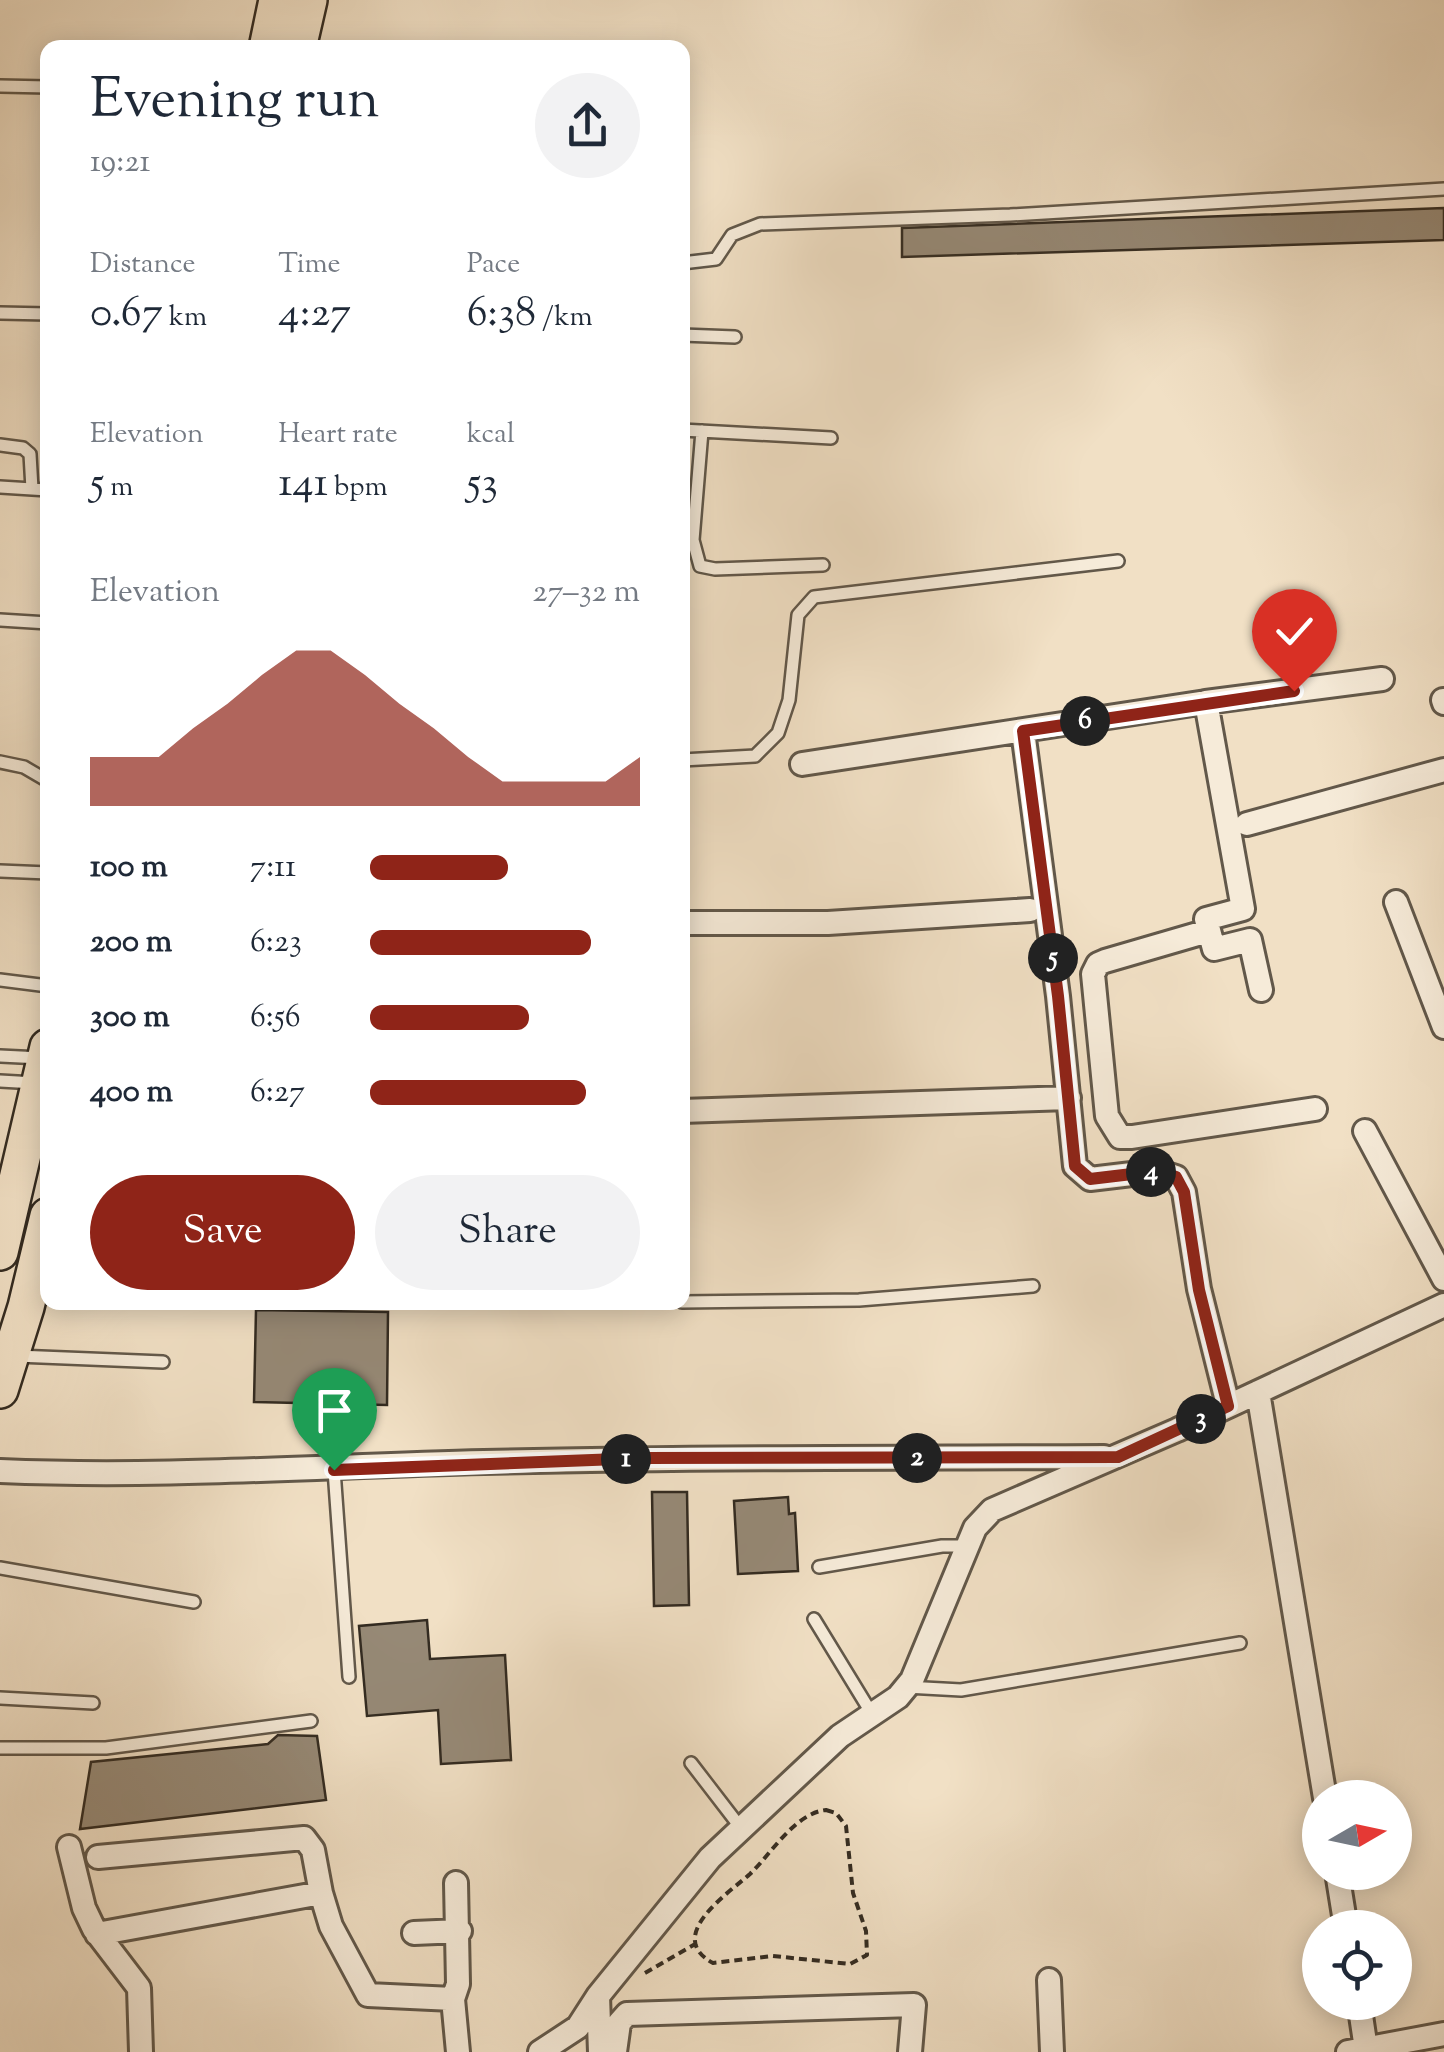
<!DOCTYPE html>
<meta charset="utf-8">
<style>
:root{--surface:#fff;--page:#f2f2f3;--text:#1f2937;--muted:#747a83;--accent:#8f2418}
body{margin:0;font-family:"Sorts Mill Goudy",serif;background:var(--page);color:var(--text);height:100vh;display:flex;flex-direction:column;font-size:38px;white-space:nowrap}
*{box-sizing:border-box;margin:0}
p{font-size:32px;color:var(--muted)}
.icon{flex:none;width:55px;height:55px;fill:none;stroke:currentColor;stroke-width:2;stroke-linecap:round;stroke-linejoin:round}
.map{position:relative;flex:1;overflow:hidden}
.panel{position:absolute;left:40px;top:40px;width:650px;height:1270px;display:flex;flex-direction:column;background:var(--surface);border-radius:20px;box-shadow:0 5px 25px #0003}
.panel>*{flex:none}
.needle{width:65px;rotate:81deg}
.fabs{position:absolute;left:1302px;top:1780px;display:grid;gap:20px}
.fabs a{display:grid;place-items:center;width:110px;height:110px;border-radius:50%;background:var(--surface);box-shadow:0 5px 25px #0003;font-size:50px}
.pin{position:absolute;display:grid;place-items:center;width:85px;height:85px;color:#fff;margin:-102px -42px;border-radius:50% 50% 50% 0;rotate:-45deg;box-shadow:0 0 10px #0007}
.pin .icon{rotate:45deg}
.km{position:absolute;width:50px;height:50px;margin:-25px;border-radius:50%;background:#222;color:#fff;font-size:28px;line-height:50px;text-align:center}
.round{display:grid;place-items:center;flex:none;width:105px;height:105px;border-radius:52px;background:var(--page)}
.summary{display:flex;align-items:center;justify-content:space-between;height:170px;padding:0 50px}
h1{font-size:55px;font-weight:600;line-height:75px}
.figures{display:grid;grid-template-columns:repeat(3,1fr);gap:15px;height:170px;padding:10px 50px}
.figures div{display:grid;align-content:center}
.figures b{font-size:42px;font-weight:600}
.figures small{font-size:28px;font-weight:400}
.figures p{font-size:28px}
.chart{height:280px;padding:20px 50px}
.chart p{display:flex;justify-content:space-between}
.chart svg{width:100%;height:180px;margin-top:10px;fill:var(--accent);opacity:.7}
.action{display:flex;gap:20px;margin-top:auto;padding:20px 50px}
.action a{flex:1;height:115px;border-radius:60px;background:var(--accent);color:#fff;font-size:40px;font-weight:600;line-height:115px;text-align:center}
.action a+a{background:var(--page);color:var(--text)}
ul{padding:0 50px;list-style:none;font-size:32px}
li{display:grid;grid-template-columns:160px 120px 1fr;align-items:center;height:75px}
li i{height:25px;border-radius:12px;background:var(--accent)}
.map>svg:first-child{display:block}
.building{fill:#968976;stroke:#332b21;stroke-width:2.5}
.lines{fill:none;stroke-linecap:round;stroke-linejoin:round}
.lane-casing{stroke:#62584a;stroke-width:16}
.street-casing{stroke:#62584a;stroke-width:28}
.primary-casing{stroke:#332b21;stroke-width:40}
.path{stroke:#332b21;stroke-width:4;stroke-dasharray:8 5;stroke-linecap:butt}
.lane{stroke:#f6ebd9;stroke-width:11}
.street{stroke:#f6ebd9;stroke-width:22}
.primary{stroke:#f1e0c5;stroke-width:35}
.route-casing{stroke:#fff;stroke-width:20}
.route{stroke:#8f2418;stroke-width:12}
</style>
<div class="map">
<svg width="1444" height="2052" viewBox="0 0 1444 2052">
<rect width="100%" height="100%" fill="#f1e0c5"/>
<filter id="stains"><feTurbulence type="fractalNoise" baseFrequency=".002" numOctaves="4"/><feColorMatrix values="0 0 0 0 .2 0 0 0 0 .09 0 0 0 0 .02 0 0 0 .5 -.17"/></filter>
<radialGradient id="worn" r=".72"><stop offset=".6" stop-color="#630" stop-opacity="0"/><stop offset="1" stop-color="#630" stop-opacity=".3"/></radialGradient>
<!-- building -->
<path class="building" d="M1444,208V240L902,257V228Z
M256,1310L388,1312L387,1405L254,1402Z
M652,1492H687L689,1605L654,1606Z
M788,1497L789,1514L795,1513L798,1571L738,1574L734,1501Z
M427,1620L430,1659L505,1655L511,1760L441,1764L438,1710L367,1716L359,1626Z
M278,1735L317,1736L326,1800L80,1829L91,1762L268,1744Z"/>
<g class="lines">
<!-- lane casing -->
<g class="lane-casing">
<path id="lane" d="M0,86L48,87
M682,263L716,259L732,235L760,224L1010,215L1444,189
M0,313L48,314
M682,335L735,337
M682,430L831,438
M702,431L693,540L700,566L715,569L823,565
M0,445L23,448L30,454L32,489
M0,487L48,490
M0,620L48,623
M682,760L755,756L778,733L789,700L798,615L814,597L1118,561
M0,762L24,767L48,781
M0,871L48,873
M0,980L48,986
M0,1056L41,1058
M0,1081L35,1083
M682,1302L859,1300L1033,1286
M17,1356L163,1362
M334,1470L349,1677
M819,1567L942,1546H967
M0,1568L194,1602
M814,1619L872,1714
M906,1687L961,1690L1240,1643
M0,1698L93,1703
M0,1748H106L311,1721
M691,1763L741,1828"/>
</g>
<!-- street casing -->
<g class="street-casing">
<path id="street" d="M1443,700L1444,703
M1206,702L1382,679
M1023,731L1058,996L1075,1166L1090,1179L1157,1171L1176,1177L1184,1192L1199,1289L1228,1405
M802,764L1206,702L1243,909L1206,919L1214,949L1250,940L1261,990
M1247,824L1444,770
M1396,902L1444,1027
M682,923H828L1030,910
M1208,931L1105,961L1098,964L1093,974L1107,1116L1120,1137H1132L1315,1109
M682,1111L1069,1098
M1365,1131L1444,1279
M1258,1392L1325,1798
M0,1471C162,1478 322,1466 484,1462C691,1457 897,1458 1104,1457
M69,1847L84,1908L94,1929L139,1988L141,2052
M98,1857L304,1838L313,1850L321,1893
M1337,1872L1346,1928
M414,1933L460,1931
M97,1934L321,1893L331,1926L368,1995L453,1999L458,2052
M1049,1980L1052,2052
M598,1996L600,2052
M453,1999L458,1984L456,1883
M1359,2002L1366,2049
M540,2052L578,2027L598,1996L710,1858L840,1736L898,1697L912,1680L975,1528L992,1510L1177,1430L1444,1305
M615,2052L619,2023L627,2014L914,2005L910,2052
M1348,2052L1444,2034"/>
</g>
<!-- primary casing -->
<g class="primary-casing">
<path id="primary" d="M267,48L277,0
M298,48L309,0
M0,1252L48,1047
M0,1390L26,1307L48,1216"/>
</g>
<!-- path -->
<path class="path" d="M826,1810L836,1813L846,1826L853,1893L866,1931L867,1955L850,1964L773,1956L713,1963C663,1936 730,1892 750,1874C771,1854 795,1813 826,1810Z
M645,1973L697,1943"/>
<!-- lane -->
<use href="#lane" class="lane"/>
<!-- street -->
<use href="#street" class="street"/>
<!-- primary -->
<use href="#primary" class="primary"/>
</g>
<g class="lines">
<!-- route casing -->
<g class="route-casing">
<path id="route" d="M334,1470L644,1458L1118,1457L1228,1406L1199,1290L1184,1192L1176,1177L1157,1171L1090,1179L1075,1166L1058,996L1023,731L1294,691"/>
</g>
<!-- route -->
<use href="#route" class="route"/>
</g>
<rect width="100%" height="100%" filter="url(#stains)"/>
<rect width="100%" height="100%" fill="url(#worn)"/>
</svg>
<div class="fabs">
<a><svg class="needle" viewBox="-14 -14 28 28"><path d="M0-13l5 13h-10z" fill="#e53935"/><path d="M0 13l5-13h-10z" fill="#747a83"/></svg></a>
<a><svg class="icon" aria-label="locate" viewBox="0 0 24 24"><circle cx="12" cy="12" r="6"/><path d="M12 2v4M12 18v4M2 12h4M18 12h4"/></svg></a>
</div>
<div class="pin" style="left:334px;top:1470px;background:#1e9e55"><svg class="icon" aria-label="arrive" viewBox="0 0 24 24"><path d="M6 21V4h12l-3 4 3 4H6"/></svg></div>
<div class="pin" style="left:1294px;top:691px;background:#d93025"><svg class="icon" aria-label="check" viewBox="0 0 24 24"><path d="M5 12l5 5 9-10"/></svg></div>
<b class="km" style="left:626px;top:1459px">1</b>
<b class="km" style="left:917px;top:1458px">2</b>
<b class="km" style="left:1201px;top:1419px">3</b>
<b class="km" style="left:1151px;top:1172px">4</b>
<b class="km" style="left:1053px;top:958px">5</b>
<b class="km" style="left:1085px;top:721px">6</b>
<section class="panel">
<div class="summary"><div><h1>Evening run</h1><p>19:21</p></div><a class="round"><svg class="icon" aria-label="share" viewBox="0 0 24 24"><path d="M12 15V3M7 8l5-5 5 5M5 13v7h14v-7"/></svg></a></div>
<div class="figures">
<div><p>Distance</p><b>0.67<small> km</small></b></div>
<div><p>Time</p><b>4:27</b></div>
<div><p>Pace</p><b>6:38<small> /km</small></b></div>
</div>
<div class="figures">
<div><p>Elevation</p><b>5<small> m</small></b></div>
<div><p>Heart rate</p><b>141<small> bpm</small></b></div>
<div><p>kcal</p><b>53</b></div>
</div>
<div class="chart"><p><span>Elevation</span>27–32 m</p>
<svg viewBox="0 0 160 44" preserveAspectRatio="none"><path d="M0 44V32L10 32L20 32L30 25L40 19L50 12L60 6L70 6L80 12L90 19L100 25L110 32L120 38L130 38L140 38L150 38L160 32V44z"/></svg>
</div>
<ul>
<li><b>100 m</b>7:11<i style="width:51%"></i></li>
<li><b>200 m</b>6:23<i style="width:82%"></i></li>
<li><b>300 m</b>6:56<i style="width:59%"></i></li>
<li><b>400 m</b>6:27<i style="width:80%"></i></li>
</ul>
<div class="action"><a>Save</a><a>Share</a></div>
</section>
</div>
